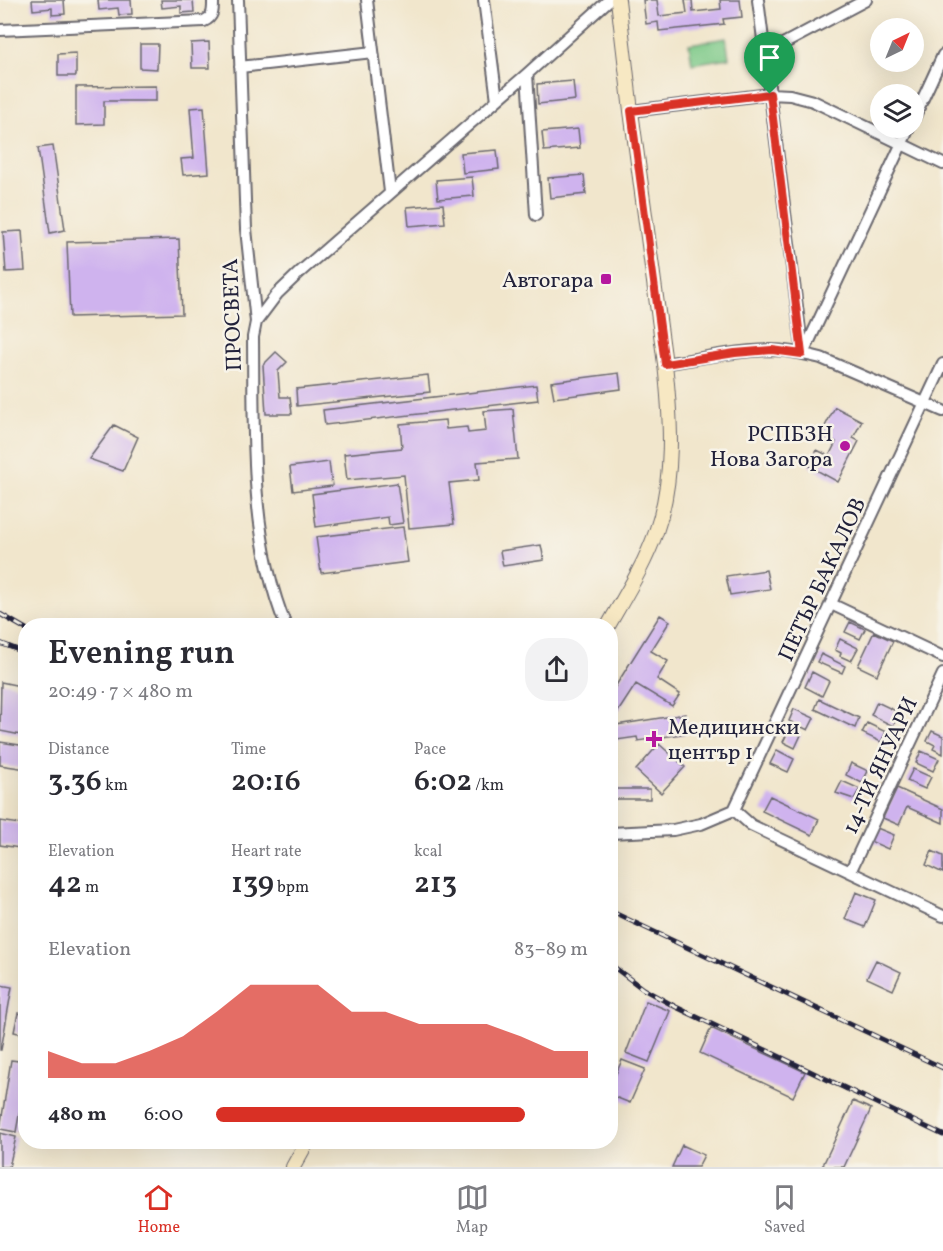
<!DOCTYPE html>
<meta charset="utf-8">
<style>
:root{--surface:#fff;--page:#f2f2f3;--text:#2b2b33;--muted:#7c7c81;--line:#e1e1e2;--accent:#d93025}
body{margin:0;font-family:Vollkorn,serif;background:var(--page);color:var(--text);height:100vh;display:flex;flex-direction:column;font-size:22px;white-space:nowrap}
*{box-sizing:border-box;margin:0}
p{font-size:20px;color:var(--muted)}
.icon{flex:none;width:33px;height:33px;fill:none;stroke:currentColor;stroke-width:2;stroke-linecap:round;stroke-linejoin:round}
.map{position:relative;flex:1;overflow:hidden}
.panel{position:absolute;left:18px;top:618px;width:600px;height:531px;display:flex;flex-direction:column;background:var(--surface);border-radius:24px;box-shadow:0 6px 24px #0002}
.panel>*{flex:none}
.needle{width:39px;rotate:43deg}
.tools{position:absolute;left:870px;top:18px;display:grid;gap:12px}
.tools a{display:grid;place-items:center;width:54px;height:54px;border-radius:50%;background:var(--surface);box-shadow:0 6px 24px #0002;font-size:30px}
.pin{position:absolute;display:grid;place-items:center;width:51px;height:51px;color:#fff;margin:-62px -26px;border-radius:50% 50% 50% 0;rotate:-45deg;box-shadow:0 0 6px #0007}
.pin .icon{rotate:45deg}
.round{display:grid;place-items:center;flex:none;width:63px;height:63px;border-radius:24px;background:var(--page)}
.overview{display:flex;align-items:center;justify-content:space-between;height:102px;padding:0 30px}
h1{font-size:33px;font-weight:600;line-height:45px}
.stats{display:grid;grid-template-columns:repeat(3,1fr);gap:9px;height:102px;padding:6px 30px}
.stats div{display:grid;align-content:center}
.stats b{font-size:30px;font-weight:600}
.stats small{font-size:16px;font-weight:400}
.stats p{font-size:16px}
.chart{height:168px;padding:12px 30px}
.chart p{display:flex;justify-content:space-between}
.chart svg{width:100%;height:108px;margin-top:6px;fill:var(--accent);opacity:.7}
ul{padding:0 30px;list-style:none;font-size:20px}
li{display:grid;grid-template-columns:96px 72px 1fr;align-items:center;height:45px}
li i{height:15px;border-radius:8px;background:var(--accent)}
.tabs{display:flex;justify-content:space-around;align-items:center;height:84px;border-top:2px solid var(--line);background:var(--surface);font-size:16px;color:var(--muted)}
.tabs a{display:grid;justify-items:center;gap:3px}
.tabs .on{color:var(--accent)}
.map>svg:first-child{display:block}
.green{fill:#7dc988;stroke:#507662;stroke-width:1.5}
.building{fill:#cfb3ee}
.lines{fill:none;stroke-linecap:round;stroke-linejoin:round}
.street-casing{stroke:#6a676e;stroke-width:14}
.secondary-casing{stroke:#6a676e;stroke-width:16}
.street{stroke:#fff;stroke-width:10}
.secondary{stroke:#f7e8c3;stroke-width:14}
.rail-casing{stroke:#22223b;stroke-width:5}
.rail{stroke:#f7f3e8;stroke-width:3;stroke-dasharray:9;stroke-linecap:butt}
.route-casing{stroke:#fff;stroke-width:12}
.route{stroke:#d93025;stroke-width:8}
.poi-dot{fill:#b5179e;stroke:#f7f3e8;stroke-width:2}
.labels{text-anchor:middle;stroke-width:5;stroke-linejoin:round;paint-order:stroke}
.poi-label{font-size:22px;fill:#22223b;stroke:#f7f3e8;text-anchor:end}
.street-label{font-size:22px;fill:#22223b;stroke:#f7f3e8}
</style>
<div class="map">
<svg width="943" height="1167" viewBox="0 0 943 1167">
<rect width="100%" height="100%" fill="#f7f3e8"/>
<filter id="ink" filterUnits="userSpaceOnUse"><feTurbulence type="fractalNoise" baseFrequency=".0167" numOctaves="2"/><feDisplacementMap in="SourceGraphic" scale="12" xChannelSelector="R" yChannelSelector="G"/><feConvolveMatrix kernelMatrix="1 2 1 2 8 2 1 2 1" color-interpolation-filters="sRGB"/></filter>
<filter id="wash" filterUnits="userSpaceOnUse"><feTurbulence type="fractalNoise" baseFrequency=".008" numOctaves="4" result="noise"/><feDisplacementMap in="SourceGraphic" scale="24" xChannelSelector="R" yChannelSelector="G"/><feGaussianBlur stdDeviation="1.35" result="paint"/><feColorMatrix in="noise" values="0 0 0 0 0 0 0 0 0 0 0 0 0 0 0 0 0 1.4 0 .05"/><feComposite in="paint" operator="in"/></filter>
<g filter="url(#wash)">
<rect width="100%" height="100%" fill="#f1e6cc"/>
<!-- green -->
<path class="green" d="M726,38L729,58L692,64L689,44Z"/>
<g id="blocks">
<!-- building -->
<path class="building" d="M32,0H64L65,14L52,15V8L33,10Z
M98,0H131L132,14L119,15L118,8L99,10Z
M161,0H193L194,12L181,13V6L162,8Z
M643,0H657L659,16L687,13L685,0H692L693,12L721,9L720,0H740L742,17L723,19L724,24L659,31L658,22L646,24Z
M209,42L210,68H192L191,43Z
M140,44H158L157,69L140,68Z
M76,53V76H58V54Z
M573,81L575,100L538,104L537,84Z
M156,86V101H104V124L76,125V87Z
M204,107L209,173L183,175L181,159L194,158L190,108Z
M578,129L580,148L544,151L542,132Z
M53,146L65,230L50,233L38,148Z
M497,150L499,169L463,173L461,153Z
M584,175L586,194L550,198L548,178Z
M472,177L474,196L438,199L436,180Z
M443,204L445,223L409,226L407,207Z
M22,231L25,271L6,272L3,232Z
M179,239L182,314L70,317L67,242Z
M276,352L287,362L278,371L280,397H290L292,414H266L263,365Z
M619,373L621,389L554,398L551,382Z
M428,375L430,392L297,406L296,389Z
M536,385L538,400L325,425L323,410Z
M835,407L862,421L853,438L859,441L838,482L809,466L817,450L829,456L836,442L821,434Z
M513,409L518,459L477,462L479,480L449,483L454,524L409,528L404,475L347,480L344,454L402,448L400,424L445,420L446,429L467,427L468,433L486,431L484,411Z
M114,425L138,437L123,471L89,459Z
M329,462L332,486L293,491L290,467Z
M397,483L403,523L389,525L388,517L316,527L312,494Z
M403,527L408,562L321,573L316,537Z
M541,545L544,560L503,566L500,551Z
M766,570L770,589L730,595L726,576Z
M660,615L670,621L651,651L668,661L657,679L680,694L672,706L636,684L612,721L610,720V695Z
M850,622L865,629L860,639L845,632Z
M874,632L893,641L877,675L858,666Z
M840,639L858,648L851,661L840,656L841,653L835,650Z
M821,654L845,666L842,673L817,662Z
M812,672L829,681L822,696L805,687Z
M1,682L25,687L21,708L26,709V736L0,731Z
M819,699L859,718L855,728L815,709Z
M877,702L896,711L894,715L897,717L893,726L871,715Z
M794,709L814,718L808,730L789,721Z
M685,714L688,733L638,741L637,737L610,741V726Z
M867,723L886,732L881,742L862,733Z
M782,726L801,735L795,748L783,742L786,736L779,733Z
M932,731L943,736V754L933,749L935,745L927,741Z
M0,742L26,746V769L0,765Z
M659,744L685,767L661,793L636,770Z
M777,750L794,759L788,772L770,764Z
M921,751L939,759L933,771L916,763Z
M851,763L868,771L862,783L846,775Z
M913,769L931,777L925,789L907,781Z
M842,781L860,789L854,799L836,793Z
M897,788L943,809V823L907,807L899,825L883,818Z
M610,789H650V799H610Z
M770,796L819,819L812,835L762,811Z
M0,821L26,825V849L0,845Z
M877,828L894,835L888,849L870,841Z
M932,851L943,856V873L926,865Z
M856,892L876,900L865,927L845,919Z
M876,960L901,972L893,990L867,978Z
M0,985L12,987L1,1050H0Z
M646,1001L670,1011L649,1062L626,1053Z
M18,1013L26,1015V1035L14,1032Z
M711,1028L805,1072L793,1097L700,1053Z
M11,1060L26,1062V1076L16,1132L0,1129Z
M622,1060L645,1069L630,1103L610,1095V1088Z
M853,1101L871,1109L844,1167H822Z
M0,1133L16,1137L9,1167H0Z
M682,1145L704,1155L698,1167H672Z"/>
</g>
</g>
<g filter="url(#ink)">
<use href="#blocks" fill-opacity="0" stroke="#6a676e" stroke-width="1.5"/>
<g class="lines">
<!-- street casing -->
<g class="street-casing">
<path id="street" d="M238,0L246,229L256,322L253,337C254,432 249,537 286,626
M367,0L390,192
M484,0L497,100
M758,0L803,354
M0,30L204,21C214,17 213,9 213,0
M766,53L866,0
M240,67L373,52
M527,74L536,215
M631,111L770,94L790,95L813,101L943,164
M914,118L943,55
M256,322L277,294L300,272L527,74L609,0
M803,354L909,128
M665,364C700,358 735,351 771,350C787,350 805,354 821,358L943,411
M831,604L943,657
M734,810L943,364
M734,810L751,825L943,916
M610,833L673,830L701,824L734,810
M850,872L943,674"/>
</g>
<!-- secondary casing -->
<g class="secondary-casing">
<path id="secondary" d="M608,626C625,596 645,564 656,532C675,478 671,419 665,364L631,111L618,0
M293,1167L307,1142"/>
</g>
<!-- street -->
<use href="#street" class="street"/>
<!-- secondary -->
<use href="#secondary" class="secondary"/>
<!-- rail casing -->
<g class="rail-casing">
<path id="rail" d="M0,614L26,629
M0,643L26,653
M610,911L943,1068
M610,964L643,989L676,1007L943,1135"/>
</g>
<!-- rail -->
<use href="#rail" class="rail"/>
</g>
</g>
<g class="lines" filter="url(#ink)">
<!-- route casing -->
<g class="route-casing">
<path id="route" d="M770,94L802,354L772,350L735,353L665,364L631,111Z"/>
</g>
<!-- route -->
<use href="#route" class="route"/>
</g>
<!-- markers -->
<g class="poi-dot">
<rect x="600" y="273" width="12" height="12" rx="3"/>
<circle cx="845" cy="446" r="6"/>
<path d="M651 730h6v6h6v6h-6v6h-6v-6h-6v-6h6z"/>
</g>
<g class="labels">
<!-- poi labels -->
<g class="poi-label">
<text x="594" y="287">Автогара</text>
<text x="833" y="441">РСПБЗН<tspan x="833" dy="25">Нова Загора</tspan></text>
<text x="668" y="734" text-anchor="start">Медицински<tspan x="668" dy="25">център 1</tspan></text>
</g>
<!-- street labels -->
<g class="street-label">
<text transform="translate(231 315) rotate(-92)" y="8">ПРОСВЕТА</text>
<text transform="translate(821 579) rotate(-65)" y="8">ПЕТЪР БАКАЛОВ</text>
<text transform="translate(879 765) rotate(-65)" y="8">14-ТИ ЯНУАРИ</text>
</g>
</g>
</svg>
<div class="tools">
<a><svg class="needle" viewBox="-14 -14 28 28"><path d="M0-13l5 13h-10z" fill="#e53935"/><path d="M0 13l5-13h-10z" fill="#7c7c81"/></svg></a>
<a><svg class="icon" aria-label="layers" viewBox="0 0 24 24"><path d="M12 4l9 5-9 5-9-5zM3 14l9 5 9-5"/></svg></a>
</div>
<div class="pin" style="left:770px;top:94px;background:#1e9e55"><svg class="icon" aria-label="arrive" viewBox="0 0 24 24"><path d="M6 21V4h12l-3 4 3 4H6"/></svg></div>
<section class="panel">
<div class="overview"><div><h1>Evening run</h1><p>20:49 · 7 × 480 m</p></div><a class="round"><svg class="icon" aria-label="share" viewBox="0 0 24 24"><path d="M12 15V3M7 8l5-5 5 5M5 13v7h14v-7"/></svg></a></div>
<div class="stats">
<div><p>Distance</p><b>3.36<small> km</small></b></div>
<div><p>Time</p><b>20:16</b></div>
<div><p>Pace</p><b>6:02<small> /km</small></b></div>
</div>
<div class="stats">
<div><p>Elevation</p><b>42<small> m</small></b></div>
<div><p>Heart rate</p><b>139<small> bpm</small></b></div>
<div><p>kcal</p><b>213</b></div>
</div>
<div class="chart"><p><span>Elevation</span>83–89 m</p>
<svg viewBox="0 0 160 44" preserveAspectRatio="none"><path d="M0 44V33L10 38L20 38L30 33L40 27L50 17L60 6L70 6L80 6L90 17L100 17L110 22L120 22L130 22L140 27L150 33L160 33V44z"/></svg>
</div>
<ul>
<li><b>480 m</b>6:00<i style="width:83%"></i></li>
</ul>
</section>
</div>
<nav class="tabs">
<a class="on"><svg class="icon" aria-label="home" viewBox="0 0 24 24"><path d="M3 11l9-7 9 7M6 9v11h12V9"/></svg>Home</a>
<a><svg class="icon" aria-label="map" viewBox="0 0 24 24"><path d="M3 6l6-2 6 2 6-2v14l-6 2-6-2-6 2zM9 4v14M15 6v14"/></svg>Map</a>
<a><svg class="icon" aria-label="saved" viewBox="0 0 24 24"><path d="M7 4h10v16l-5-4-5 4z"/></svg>Saved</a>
</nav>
